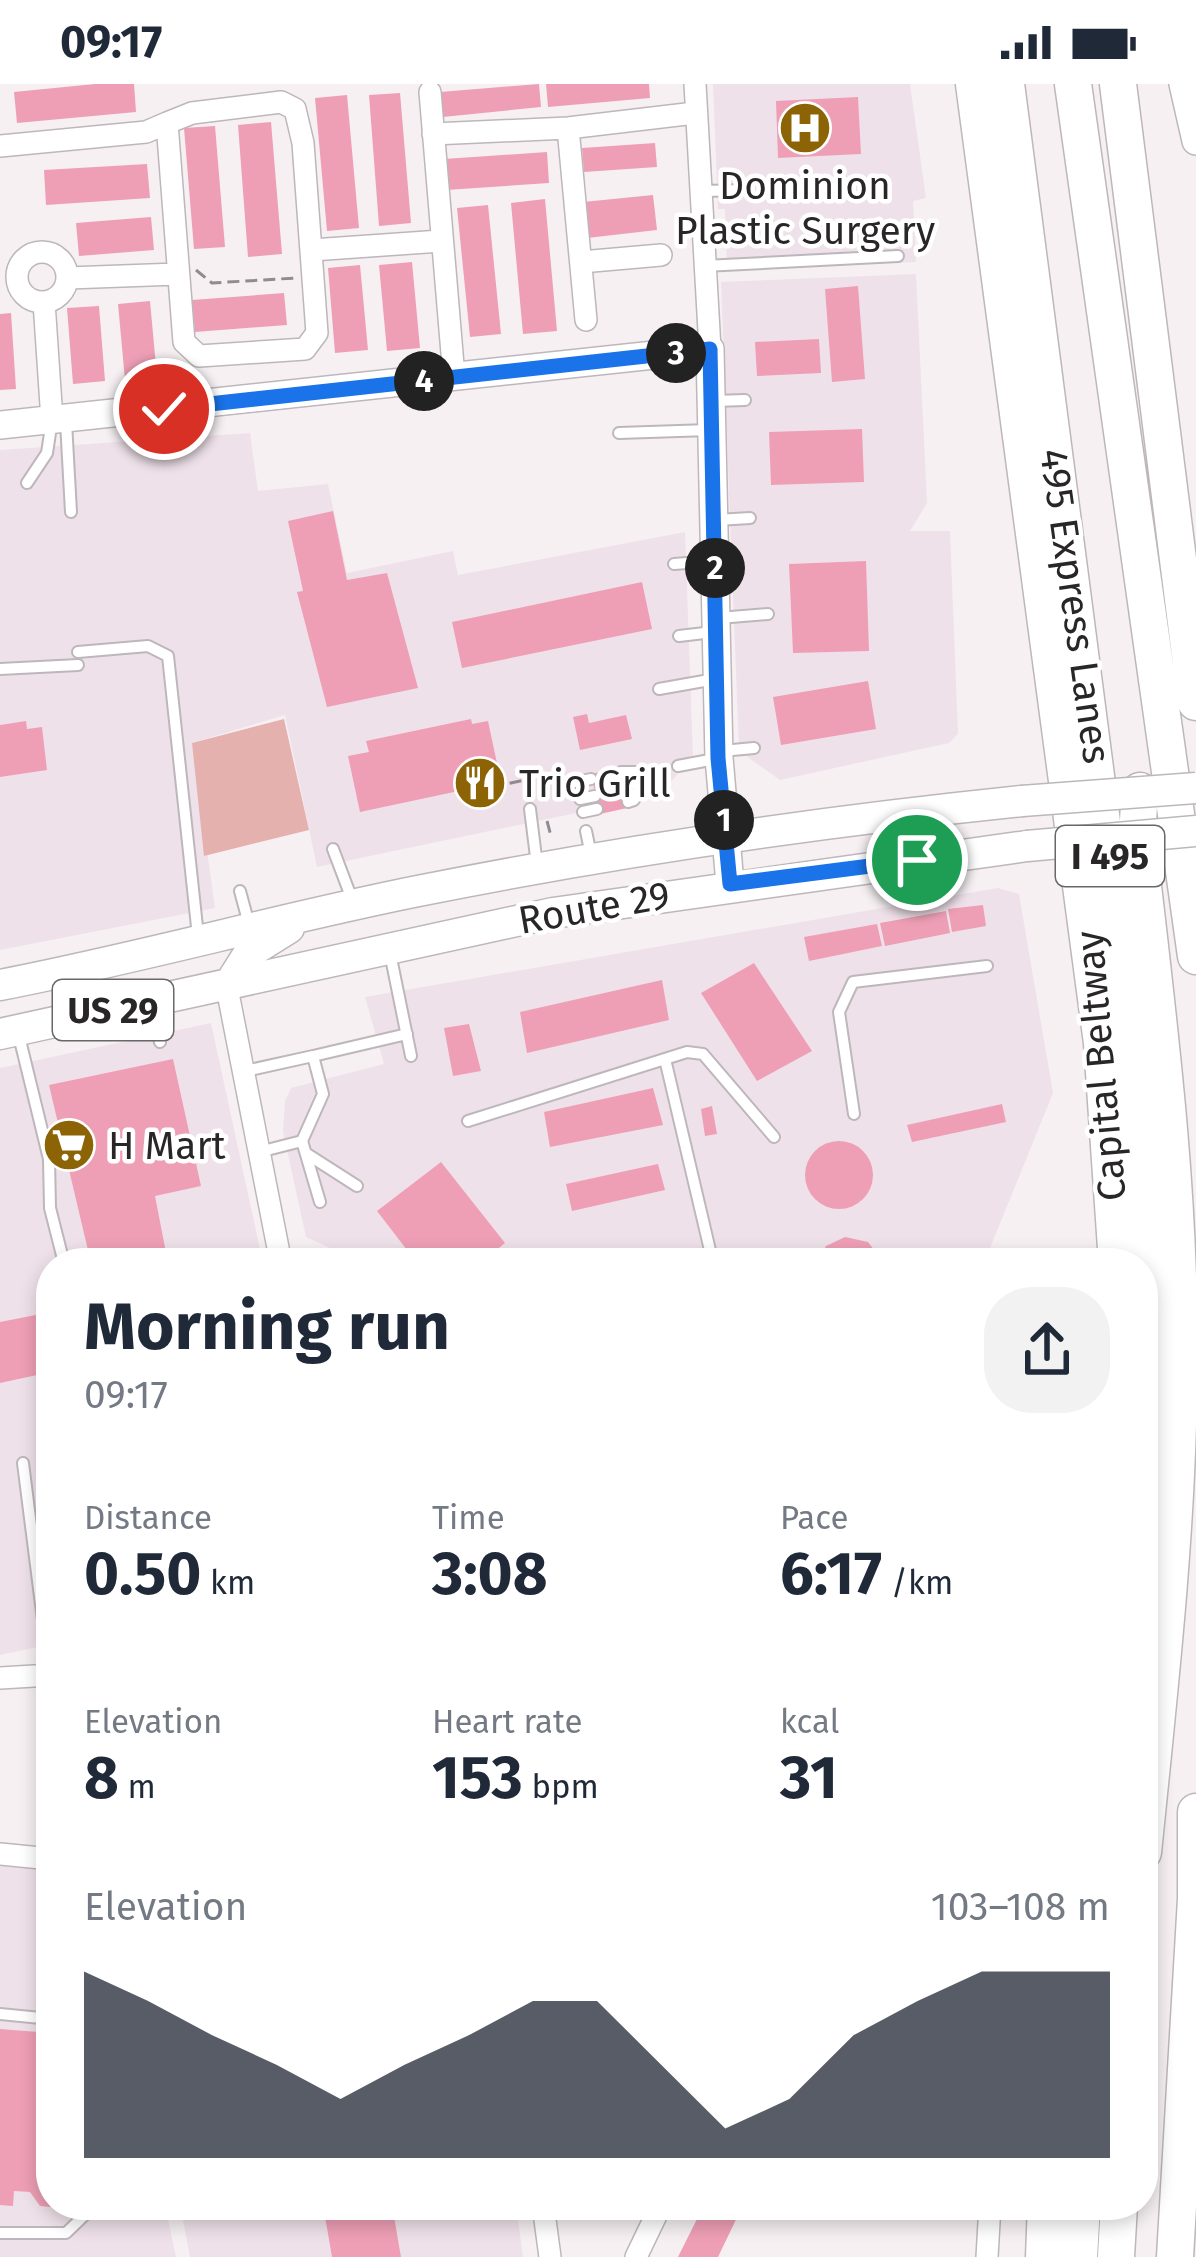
<!DOCTYPE html>
<meta charset="utf-8">
<style>
:root{--surface:#fff;--page:#f2f2f3;--text:#1f2937;--muted:#747a83;--accent:#111827}
body{margin:0;font-family:"Fira Sans",sans-serif;background:var(--page);color:var(--text);height:100vh;display:flex;flex-direction:column;font-size:45px;white-space:nowrap}
*{box-sizing:border-box;margin:0}
p{font-size:39px;color:var(--muted)}
.icon{flex:none;width:66px;height:66px;fill:none;stroke:currentColor;stroke-width:2;stroke-linecap:round;stroke-linejoin:round}
.map{position:relative;flex:1;overflow:hidden}
.sheet{position:absolute;left:36px;top:1164px;width:1122px;height:972px;display:flex;flex-direction:column;background:var(--surface);border-radius:48px;box-shadow:0 6px 18px #0003}
.sheet>*{flex:none}
.pin{position:absolute;display:grid;place-items:center;width:102px;height:102px;color:#fff;margin:-51px;border:6px solid #fff;border-radius:50%;box-shadow:0 3px 12px #0007}
.km{position:absolute;width:60px;height:60px;margin:-30px;border-radius:50%;background:#222;color:#fff;font-size:33px;line-height:60px;text-align:center}
.round{display:grid;place-items:center;flex:none;width:126px;height:126px;border-radius:48px;background:var(--page)}
.overview{display:flex;align-items:center;justify-content:space-between;height:204px;padding:0 48px}
h1{font-size:66px;font-weight:700;line-height:90px}
.stats{display:grid;grid-template-columns:repeat(3,1fr);gap:18px;height:204px;padding:12px 48px}
.stats div{display:grid;align-content:center}
.stats b{font-size:60px;font-weight:700}
.stats small{font-size:33px;font-weight:400}
.stats p{font-size:33px}
.chart{height:336px;padding:24px 48px}
.chart p{display:flex;justify-content:space-between}
.chart svg{width:100%;height:216px;margin-top:12px;fill:var(--accent);opacity:.7}
.status{display:flex;justify-content:space-between;align-items:center;height:84px;padding:0 60px;background:var(--surface);direction:ltr}
.status svg{height:33px;fill:currentColor}
.map>svg:first-child{display:block}
.built{fill:#efe1e9}
.green{fill:#e5b1af}
.building{fill:#ee9fb5}
.lines{fill:none;stroke-linecap:round;stroke-linejoin:round}
.lane-casing{stroke:#bdb7bb;stroke-width:14}
.street-casing{stroke:#bdb7bb;stroke-width:24}
.secondary-casing{stroke:#bdb7bb;stroke-width:30}
.primary-casing{stroke:#bdb7bb;stroke-width:33}
.highway-casing{stroke:#bdb7bb;stroke-width:39}
.path{stroke:#908b8e;stroke-width:3;stroke-dasharray:12 6;stroke-linecap:butt}
.lane{stroke:#fff;stroke-width:10}
.street{stroke:#fff;stroke-width:21}
.secondary{stroke:#fff;stroke-width:27}
.primary{stroke:#fff;stroke-width:30}
.highway{stroke:#fff;stroke-width:36}
.primary-bridge-casing{stroke:#bdb7bb;stroke-width:33;stroke-linecap:butt}
.primary-bridge{stroke:#fff;stroke-width:30}
.route-casing{stroke:#fff;stroke-width:24}
.route{stroke:#1a73e8;stroke-width:15}
.labels{text-anchor:middle;stroke-width:9;stroke-linejoin:round;paint-order:stroke}
.shield{fill:#fff;stroke:#696768;stroke-width:3}
.shield-label{font-size:36px;font-weight:bold;fill:#292628}
.poi-label{font-size:39px;fill:#292628;stroke:#fff;text-anchor:start}
.street-label{font-size:39px;fill:#292628;stroke:#fff}
</style>
<div class="status"><b>09:17</b><svg viewBox="0 0 49 12"><path d="M0 12V9h3v3zM5 12V6h3v6zM10 12V3h3v9zM15 12V0h3v12zM26 1h20v11H26zM47 4h2v5h-2z"/></svg></div>
<div class="map">
<svg width="1196" height="2173" viewBox="0 0 1196 2173">
<rect width="100%" height="100%" fill="#f6f0f3"/>
<!-- built -->
<path class="built" d="M713,0H910L926,114L913,117L916,178L727,186L725,125H718Z
M916,190L927,419L910,447H950L958,650L949,659L780,696L739,667L721,198Z
M250,349L258,407L328,400L347,489L453,467L458,491L685,448L693,673L658,712L317,783L285,631L192,659L215,824L0,866V366Z
M998,804L1019,810L1053,1009L984,1179H363L306,1153L283,1048L285,1017L291,1004L384,980L365,913Z
M211,939L263,1179H51V1560L0,1571V984Z
M0,1780L51,1785V2121H165L176,2173H0Z
M180,2121H516L523,2173H190Z"/>
<!-- green -->
<path class="green" d="M284,635L309,746L204,772L192,659Z"/>
<!-- building -->
<path class="building" d="M95,0H134L136,28L17,39L14,8Z
M539,0L541,23L443,33L440,8Z
M546,0H649L650,14L548,23Z
M400,9L411,139L379,142L369,11Z
M347,11L359,144L327,147L315,14Z
M858,13L861,70L778,74L776,17Z
M271,38L282,170L248,173L238,41Z
M215,42L225,163L194,165L184,44Z
M655,59L657,83L584,88L582,64Z
M547,68L549,99L446,106L444,75Z
M147,80L150,114L46,121L44,86Z
M653,111L657,146L587,154L583,118Z
M545,115L557,247L523,250L511,119Z
M488,121L501,250L470,253L457,124Z
M151,133L154,166L79,172L76,139Z
M412,178L420,264L387,267L379,181Z
M360,181L368,266L335,269L328,184Z
M858,202L865,295L832,298L825,205Z
M284,209L287,241L195,248L192,216Z
M150,217L157,293L125,296L118,220Z
M99,222L105,297L73,300L67,224Z
M11,229L16,305L0,306V230Z
M819,255L821,289L757,292L755,258Z
M862,345L864,398L771,401L769,348Z
M333,427L347,496L387,489L418,604L327,623L297,508L303,507L288,437Z
M866,477L869,567L793,569L789,480Z
M642,498L652,545L462,584L452,538Z
M868,597L876,645L781,661L773,613Z
M587,630L589,639L626,631L632,655L580,666L573,633Z
M471,635L472,640L488,637L501,698L360,728L348,672L369,668L366,657Z
M26,637L27,645L42,643L47,686L0,693V641Z
M619,684L627,724L600,730L591,690Z
M983,821L986,842L952,848L948,825Z
M946,827L950,849L885,862L880,839Z
M877,840L882,862L809,877L804,853Z
M754,879L812,967L757,997L701,909Z
M662,896L669,936L527,969L520,928Z
M469,940L481,987L453,992L444,944Z
M173,975L201,1102L155,1112L168,1179H91L49,1001Z
M653,1004L663,1041L550,1063L544,1028Z
M1002,1020L1006,1038L912,1058L907,1041Z
M712,1022L717,1050L705,1052L701,1025Z
M805 1091a34 34 0 1 1 68 0a34 34 0 1 1-68 0Z
M441,1078L505,1159L480,1179H417L377,1127Z
M658,1080L665,1106L572,1127L566,1100Z
M845,1153L868,1158L884,1179H817L826,1162Z
M51,1228V1288L0,1299V1238Z
M0,1945L51,1949V2123L40,2122L30,2108L14,2107L13,2122L0,2121Z
M323,2121H392L401,2173H332Z
M704,2121H743L718,2173H678Z
M902,2121H938L937,2133L902,2131Z"/>
<g class="lines">
<!-- lane casing -->
<g class="lane-casing">
<path id="lane" d="M702,107L747,106
M704,182L898,172
M714,317L745,316
M66,338L71,428
M619,349L709,346
M27,399L47,369L52,336
M717,436L750,434
M674,480L713,477
M719,534L768,530
M679,552L713,548
M78,568L148,562L168,572L198,852
M0,585L78,581
M659,605L715,595
M722,667L754,664
M678,682L715,675
M621,688H647L624,705
M576,698L591,695
M580,715L595,712
M628,718L634,716L643,696
M530,725L537,781
M583,728L597,725
M586,747L591,771
M333,765L353,818
M240,807L250,844
M390,869L411,972
M149,921L160,958
M18,948L49,1075L50,1124L64,1179
M313,972L407,950
M665,975L713,1179
M245,987L313,972L323,1010L302,1057L320,1118
M854,1030L839,928L853,898L987,882
M468,1037L687,968L703,970L774,1053
M259,1068L302,1057
M307,1070L357,1102
M23,1379L50,1591
M0,1930L51,1935
M0,2149H66L95,2121"/>
</g>
<!-- street casing -->
<g class="street-casing">
<path id="street" d="M695,0L710,265
M430,8L454,293
M281,18L295,25L303,59L317,249L305,265L199,272L184,258L167,39L192,29Z
M568,44L586,236
M433,50L568,44L695,29
M0,62L146,48L167,39
M312,166L441,157
M17 193a25 25 0 1 1 50 0a25 25 0 1 1-50 0Z
M581,178L661,171
M68,194L177,190
M44,218L52,336
M227,904L281,1179
M0,1594L51,1591
M0,1770L51,1775
M543,2121L550,2173
M636,2173L661,2121
M987,2173L990,2121"/>
</g>
<!-- secondary casing -->
<g class="secondary-casing">
<path id="secondary" d="M1183,0L1196,57
M0,341L710,265L719,674L730,800"/>
</g>
<!-- primary casing -->
<g class="primary-casing">
<path id="primary" d="M0,901C140,874 278,835 418,807C618,767 818,738 1022,717
M227,904L249,869L289,844
M0,950L553,829L1027,762"/>
</g>
<!-- highway casing -->
<g class="highway-casing">
<path id="highway" d="M974,0L1102,959L1117,1179
M1006,0L1136,1000L1150,1225L1143,1549
M1073,0L1196,872
M1118,0L1196,618
M1140,707L1137,751C1158,932 1182,1113 1179,1296C1177,1454 1159,1610 1143,1768
M1196,1817V1728
M1044,2173L1046,2121
M1079,2173L1082,2121
M1116,2173L1119,2121
M1175,2173L1196,1815"/>
</g>
<!-- path -->
<path class="path" d="M196,186L212,199L296,194
M492,703L529,695
M547,737L551,752"/>
<!-- lane -->
<use href="#lane" class="lane"/>
<!-- street -->
<use href="#street" class="street"/>
<!-- secondary -->
<use href="#secondary" class="secondary"/>
<!-- primary -->
<use href="#primary" class="primary"/>
<!-- highway -->
<use href="#highway" class="highway"/>
<!-- primary-bridge casing -->
<g class="primary-bridge-casing">
<path id="primary-bridge" d="M1022,717L1196,704
M1027,762L1196,747"/>
</g>
<!-- primary-bridge -->
<use href="#primary-bridge" class="primary-bridge"/>
</g>
<g class="lines">
<!-- route casing -->
<g class="route-casing">
<path id="route" d="M164,325L710,265L718,674L730,800L917,776"/>
</g>
<!-- route -->
<use href="#route" class="route"/>
</g>
<!-- icons -->
<defs>
<g id="hospital-disc" transform="scale(2.7)"><circle r="9.5" fill="#8c6305" stroke="#fff"/><path d="M-5-5h3v3.5h4V-5h3V5h-3V1.5h-4V5h-3Z" fill="#fff"/></g>
<g id="restaurant-disc" transform="scale(2.7)"><circle r="9.5" fill="#8c6305" stroke="#fff"/><path d="M-5-6h1v4h1v-4h1v4h1v-4h1v5L-1.5 .5V6h-2V.5L-5-1ZM5-6V6H3V1.5H1.5Q1.5-4 5-6Z" fill="#fff"/></g>
<g id="supermarket-disc" transform="scale(2.7)"><circle r="9.5" fill="#8c6305" stroke="#fff"/><path d="M-6-5.5h2.5l.6 2H6L4.5 2H-2.5L-4.4-4H-6ZM-1.5 3.2a1.3 1.3 0 1 0 .1 0ZM3 3.2a1.3 1.3 0 1 0 .1 0Z" fill="#fff"/></g>
</defs>
<g fill-rule="evenodd">
<use href="#hospital-disc" x="805" y="44"/>
<use href="#restaurant-disc" x="480" y="699"/>
<use href="#supermarket-disc" x="69" y="1061"/>
</g>
<g class="labels">
<!-- shield labels -->
<g class="shield">
<rect x="1056" y="742" width="108" height="60" rx="9"/>
<rect x="53" y="896" width="120" height="60" rx="9"/>
</g>
<g class="shield-label">
<text x="1110" y="785">I 495</text>
<text x="113" y="939">US 29</text>
</g>
<!-- poi labels -->
<g class="poi-label">
<text x="805" y="115" text-anchor="middle">Dominion<tspan x="805" dy="45">Plastic Surgery</tspan></text>
<text x="519" y="713">Trio Grill</text>
<text x="108" y="1075">H Mart</text>
</g>
<!-- street labels -->
<g class="street-label">
<text transform="translate(1076 522) rotate(82)" y="14">495 Express Lanes</text>
<text transform="translate(594 823) rotate(-10)" y="14">Route 29</text>
<text transform="translate(1100 982) rotate(-95)" y="14">Capital Beltway</text>
</g>
</g>
</svg>
<div class="pin" style="left:917px;top:776px;background:#1e9e55"><svg class="icon" aria-label="arrive" viewBox="0 0 24 24"><path d="M6 21V4h12l-3 4 3 4H6"/></svg></div>
<div class="pin" style="left:164px;top:325px;background:#d93025"><svg class="icon" aria-label="check" viewBox="0 0 24 24"><path d="M5 12l5 5 9-10"/></svg></div>
<b class="km" style="left:724px;top:736px">1</b>
<b class="km" style="left:715px;top:484px">2</b>
<b class="km" style="left:676px;top:269px">3</b>
<b class="km" style="left:424px;top:297px">4</b>
<section class="sheet">
<div class="overview"><div><h1>Morning run</h1><p>09:17</p></div><a class="round"><svg class="icon" aria-label="share" viewBox="0 0 24 24"><path d="M12 15V3M7 8l5-5 5 5M5 13v7h14v-7"/></svg></a></div>
<div class="stats">
<div><p>Distance</p><b>0.50<small> km</small></b></div>
<div><p>Time</p><b>3:08</b></div>
<div><p>Pace</p><b>6:17<small> /km</small></b></div>
</div>
<div class="stats">
<div><p>Elevation</p><b>8<small> m</small></b></div>
<div><p>Heart rate</p><b>153<small> bpm</small></b></div>
<div><p>kcal</p><b>31</b></div>
</div>
<div class="chart"><p><span>Elevation</span>103–108 m</p>
<svg viewBox="0 0 160 44" preserveAspectRatio="none"><path d="M0 44V6L10 12L20 19L30 25L40 32L50 25L60 19L70 12L80 12L90 25L100 38L110 32L120 19L130 12L140 6L150 6L160 6V44z"/></svg>
</div>
</section>
</div>
